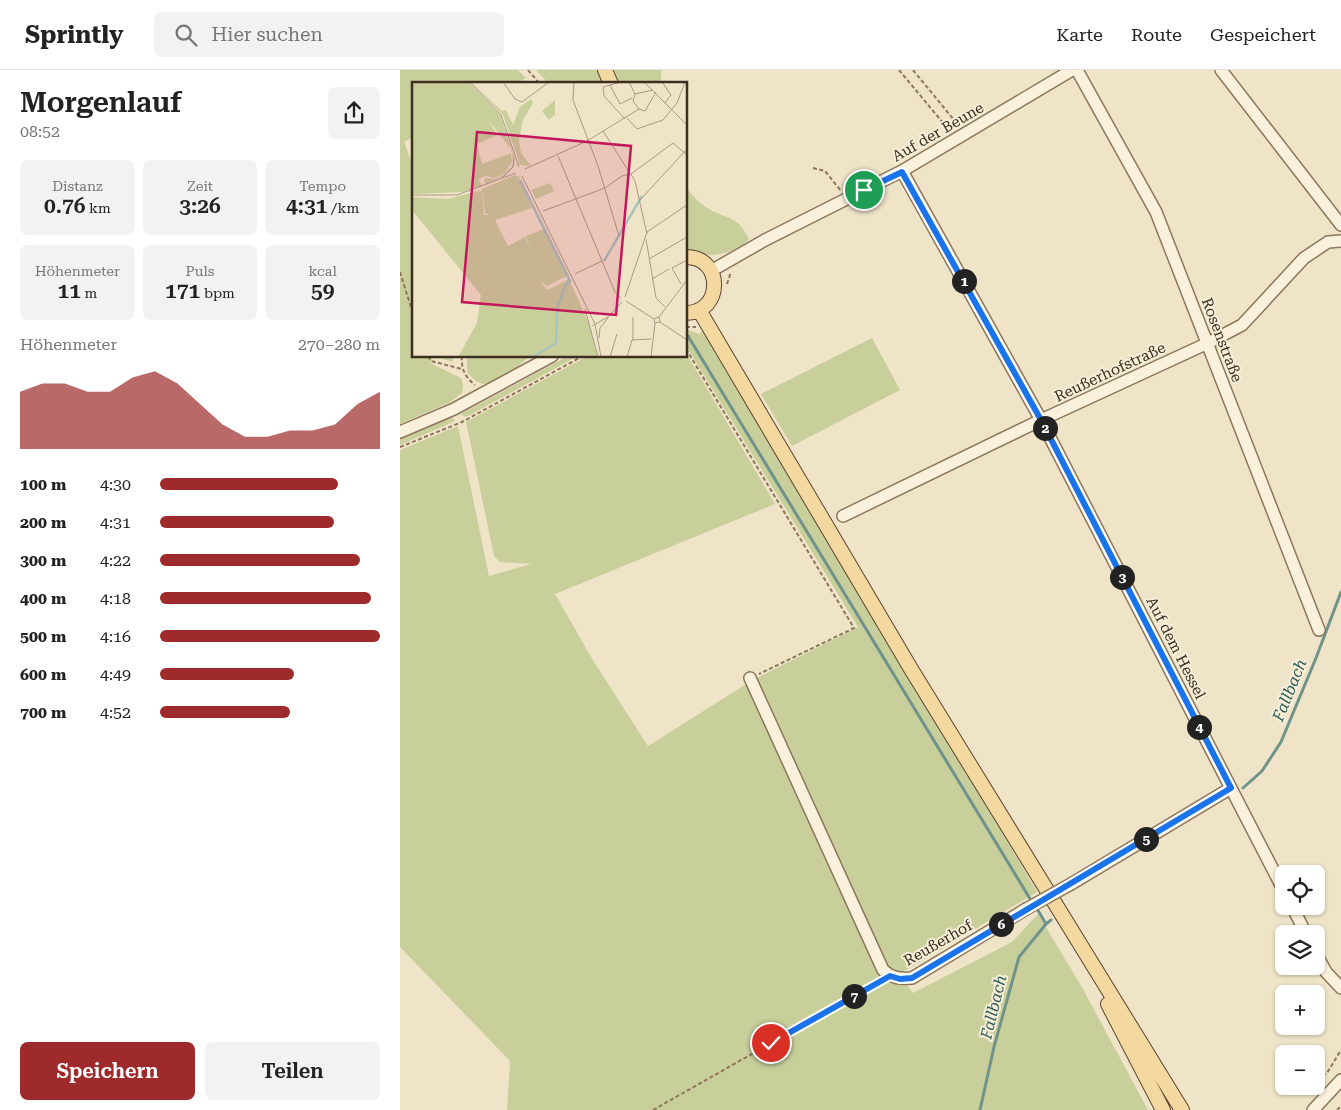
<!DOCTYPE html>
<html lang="de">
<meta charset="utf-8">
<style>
:root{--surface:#fff;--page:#f2f2f2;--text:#222;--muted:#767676;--line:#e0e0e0;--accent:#9e2a2b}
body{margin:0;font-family:"Roboto Serif",serif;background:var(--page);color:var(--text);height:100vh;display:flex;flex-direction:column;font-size:19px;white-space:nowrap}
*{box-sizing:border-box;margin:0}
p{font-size:16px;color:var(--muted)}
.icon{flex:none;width:28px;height:28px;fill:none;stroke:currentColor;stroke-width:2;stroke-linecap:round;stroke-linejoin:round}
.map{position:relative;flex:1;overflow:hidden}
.details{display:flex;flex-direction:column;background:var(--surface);width:400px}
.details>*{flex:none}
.fabs{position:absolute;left:875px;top:795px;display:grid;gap:10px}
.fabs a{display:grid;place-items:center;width:50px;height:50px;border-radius:8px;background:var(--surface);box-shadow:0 1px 4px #0004;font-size:25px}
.pin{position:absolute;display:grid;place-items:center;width:42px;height:42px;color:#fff;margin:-21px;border:2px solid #fff;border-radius:50%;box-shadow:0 1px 5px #0007}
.km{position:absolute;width:25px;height:25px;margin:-12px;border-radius:50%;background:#222;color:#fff;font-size:14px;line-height:25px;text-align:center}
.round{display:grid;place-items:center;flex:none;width:52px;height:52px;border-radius:8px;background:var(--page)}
.head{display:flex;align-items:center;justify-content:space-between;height:85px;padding:0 20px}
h1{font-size:28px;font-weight:600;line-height:38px}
.metrics{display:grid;grid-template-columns:repeat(3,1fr);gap:8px;height:85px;padding:5px 20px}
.metrics div{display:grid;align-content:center;border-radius:8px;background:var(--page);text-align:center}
.metrics b{font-size:21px;font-weight:600}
.metrics small{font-size:14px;font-weight:400}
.metrics p{font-size:14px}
.chart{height:140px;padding:10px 20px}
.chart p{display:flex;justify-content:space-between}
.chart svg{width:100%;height:90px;margin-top:5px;fill:var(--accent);opacity:.7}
.primary-button{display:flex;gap:10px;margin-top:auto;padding:10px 20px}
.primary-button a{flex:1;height:58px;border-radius:8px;background:var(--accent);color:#fff;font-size:20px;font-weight:600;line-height:58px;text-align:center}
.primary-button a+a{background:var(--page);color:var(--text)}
ul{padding:0 20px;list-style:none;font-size:16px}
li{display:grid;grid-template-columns:80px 60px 1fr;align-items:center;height:38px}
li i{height:12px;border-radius:6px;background:var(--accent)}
header{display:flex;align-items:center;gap:30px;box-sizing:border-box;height:70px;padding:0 25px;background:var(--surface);border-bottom:1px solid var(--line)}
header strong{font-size:24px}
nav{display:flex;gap:28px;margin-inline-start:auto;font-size:18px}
.search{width:350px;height:45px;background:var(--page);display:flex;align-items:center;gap:12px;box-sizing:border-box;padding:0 18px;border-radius:8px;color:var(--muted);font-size:19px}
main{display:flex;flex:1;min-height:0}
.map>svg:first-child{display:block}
.green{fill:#c9cf9b}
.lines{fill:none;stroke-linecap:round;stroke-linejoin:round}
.stream{stroke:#6f938a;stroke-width:3}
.minor-casing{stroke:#8d765c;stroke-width:14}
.major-casing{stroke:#5b4430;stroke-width:16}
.path{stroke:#8d765c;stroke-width:2;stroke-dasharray:4 2.5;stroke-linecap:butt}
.minor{stroke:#faf1dc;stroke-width:11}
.major{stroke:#f3d9a0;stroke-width:14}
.minor-bridge-casing{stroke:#8d765c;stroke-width:14;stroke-linecap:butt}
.minor-bridge{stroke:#faf1dc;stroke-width:11}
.route-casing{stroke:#fff;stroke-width:10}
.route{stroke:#1a73e8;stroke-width:6}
.labels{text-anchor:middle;stroke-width:4;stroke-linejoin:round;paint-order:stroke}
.street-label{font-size:15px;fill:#3d2e20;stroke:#f7eed8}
.water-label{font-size:16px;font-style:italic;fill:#2f5d5a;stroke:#f7eed8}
.inset-river{fill:none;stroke:#a9c4bc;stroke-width:2.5}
.inset-road{fill:none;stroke:#a89b85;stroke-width:1}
.view{fill:#c2185b;fill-opacity:0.15;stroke:#c2185b;stroke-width:2.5}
.inset-edge{fill:none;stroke:#3d2e20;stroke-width:2.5}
</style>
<header>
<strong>Sprintly</strong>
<div class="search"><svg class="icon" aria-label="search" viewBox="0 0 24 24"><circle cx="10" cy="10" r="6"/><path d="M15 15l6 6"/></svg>Hier suchen</div>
<nav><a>Karte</a><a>Route</a><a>Gespeichert</a></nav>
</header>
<main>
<section class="details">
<div class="head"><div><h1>Morgenlauf</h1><p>08:52</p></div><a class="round"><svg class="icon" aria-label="share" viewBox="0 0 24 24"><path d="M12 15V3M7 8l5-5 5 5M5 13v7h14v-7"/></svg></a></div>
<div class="metrics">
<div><p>Distanz</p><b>0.76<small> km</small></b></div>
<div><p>Zeit</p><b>3:26</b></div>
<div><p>Tempo</p><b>4:31<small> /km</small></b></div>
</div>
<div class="metrics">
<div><p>Höhenmeter</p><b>11<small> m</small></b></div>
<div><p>Puls</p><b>171<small> bpm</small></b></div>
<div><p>kcal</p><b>59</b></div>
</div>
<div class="chart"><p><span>Höhenmeter</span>270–280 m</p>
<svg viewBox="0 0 160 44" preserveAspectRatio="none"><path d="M0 44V16L10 12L20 12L30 16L40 16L50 9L60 6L70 12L80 22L90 32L100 38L110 38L120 35L130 35L140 32L150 22L160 16V44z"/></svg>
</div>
<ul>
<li><b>100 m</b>4:30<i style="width:81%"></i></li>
<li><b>200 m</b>4:31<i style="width:79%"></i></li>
<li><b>300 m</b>4:22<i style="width:91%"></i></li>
<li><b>400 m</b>4:18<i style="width:96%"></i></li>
<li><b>500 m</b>4:16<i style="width:100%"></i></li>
<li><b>600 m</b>4:49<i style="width:61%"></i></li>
<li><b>700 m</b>4:52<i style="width:59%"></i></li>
</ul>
<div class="primary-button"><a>Speichern</a><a>Teilen</a></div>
</section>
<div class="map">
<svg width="941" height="1040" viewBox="0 0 941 1040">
<rect width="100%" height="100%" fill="#f0e4c8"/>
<!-- green -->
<path class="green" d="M0,0H118L126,8L115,14H14V67L4,72L14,98V286H54L52,292L34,286L30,293L61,308L63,316L62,323L50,332L0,354Z
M136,0H200L206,14H149Z
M213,0H261V14H219Z
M286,117C293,126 299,133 309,139C329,150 337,145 349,169C344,175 340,177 333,180C314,188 305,186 286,178Z
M286,259L299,264L303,261L376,379L637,822L506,900L495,903L485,898L355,609L458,557L286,276Z
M472,268L500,320L392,376L361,324Z
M286,283L375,434L155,524L194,592L248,676L348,613L482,905L491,913L506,914L513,923L612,872L638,844L683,919L748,1040H107L110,991L0,877V380L58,356L89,506L131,494L100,492L94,486L66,352L188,286H286Z
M67,286H129C119,296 95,319 80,313C75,311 71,306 67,302Z
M168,286H178L70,345L65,347L61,344Z
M51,347L55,350L53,352L0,375V369Z"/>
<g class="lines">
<!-- stream -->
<path class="stream" d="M288,266L632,832
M843,718L862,701L881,672L916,588L941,522
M636,837L646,854
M580,1040L594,977L619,887L646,854L651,850"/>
<!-- minor casing -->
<g class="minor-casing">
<path id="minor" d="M677,0L756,142L919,560
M821,0L941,155
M502,101L641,350L884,821
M311,201L365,170L502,101L672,0
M0,362L54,339L152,286
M443,446L641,350L808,273L842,255L904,188L928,172L941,171
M350,608L483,900C492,908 499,909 512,908L626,839
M671,814L831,718
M892,836L906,864
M916,884L926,902L941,918
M913,1040L941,1010"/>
</g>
<!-- major casing -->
<g class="major-casing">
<path id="major" d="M205,0L211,14
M286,187C324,187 323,243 286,243
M299,240L511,599L782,1040
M708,934L763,1040"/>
</g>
<!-- path -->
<path class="path" d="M128,0L140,14
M499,0L549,60
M513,0L559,56
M413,98L425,101L441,121
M0,202L14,247
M327,214L331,202
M286,257H296
M286,279L454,558L359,604
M28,286L31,291L62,299
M62,286C61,299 65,307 75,315
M0,377L62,352L183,286
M916,1008L927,1003L941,980
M885,1019H894L899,1016
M253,1040L479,912
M937,1040L941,1036"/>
<!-- minor -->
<use href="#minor" class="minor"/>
<!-- major -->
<use href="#major" class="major"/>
<!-- minor-bridge casing -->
<g class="minor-bridge-casing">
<path id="minor-bridge" d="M626,839L671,814"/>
</g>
<!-- minor-bridge -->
<use href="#minor-bridge" class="minor-bridge"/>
</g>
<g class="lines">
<!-- route casing -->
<g class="route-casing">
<path id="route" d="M371,973L490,906L500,909L512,908L831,718L641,350L502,102L464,120"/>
</g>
<!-- route -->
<use href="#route" class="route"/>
</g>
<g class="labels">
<!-- street labels -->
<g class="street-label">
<text transform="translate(538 62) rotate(-30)" y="5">Auf der Beune</text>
<text transform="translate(822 270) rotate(69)" y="5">Rosenstraße</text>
<text transform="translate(710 302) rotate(-25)" y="5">Reußerhofstraße</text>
<text transform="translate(776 578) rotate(63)" y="5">Auf dem Hessel</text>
<text transform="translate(538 873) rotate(-30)" y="5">Reußerhof</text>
</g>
<!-- water labels -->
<g class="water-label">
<text transform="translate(889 620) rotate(-68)" y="6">Fallbach</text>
<text transform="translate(593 937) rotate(-76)" y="6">Fallbach</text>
</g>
</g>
<!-- overview -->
<g transform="translate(12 12)">
<rect width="275" height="275" fill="#f0e4c8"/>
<path d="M0,0H57L88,33L102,74L101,85L94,93L74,102L72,100L73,96L82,97L93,92L100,84L101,80L100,71L99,67L77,39L85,53L65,62L70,82L99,71L100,80L93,91L82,96L73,94L66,98L71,104L50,110L0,112ZM59,0L90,29L94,28L101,43L108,25L119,17L121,21L111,38L107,58L109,71L119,84L108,83L91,33ZM143,18V33L137,38L130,29ZM103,93L110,96H107L157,193L135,204L129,199L131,204L136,208L157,197L178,244L185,275H46L65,241L69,213L0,128V115L36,117L69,108L65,110L70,109L72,133H78L73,131L70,107ZM114,112L132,147L114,154L118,167L113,155L96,164L83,138L120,126ZM138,101L142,109L124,117L119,108Z" fill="#c9cf9b" fill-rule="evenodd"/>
<path class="inset-river" d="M108,98L158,199M192,179L230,114M121,275L144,261L145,227L153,204L159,198"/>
<path class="inset-road" d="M58,0L89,33L107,85M91,0L103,17L110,20L137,0M162,0L161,18L186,84L207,154M209,0L191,5L192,14L213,37M217,0L223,12L221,19L227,27M232,0L275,43M250,0L259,13L253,21M198,3L208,22L220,16M223,12L241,8M227,27L233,29L244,10M215,36L225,47L251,38L265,21L273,0M191,49L223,99L235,152M146,74L203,210L209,216M113,87L175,59L227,27M219,92L261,61L275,73M110,94L183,242L189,275M91,95L101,85L102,75M0,113H45L104,91M228,118L275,67M131,129L193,106L210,94L218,92M234,157L244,216L253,225M237,177L275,155M163,192L190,179M240,197L257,187M269,202L260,186L275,178M213,215L235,150L275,123M214,219L242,237M173,227L186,275M247,235L248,240L243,241L242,237L247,235L275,198M248,240L275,258M180,244L196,235L210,220M187,256L188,246L196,236M221,258V235M198,275L205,252M215,275L220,258L239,257M239,275L243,241"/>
<path class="view" d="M65,50L219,64L204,233L50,220Z"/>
<rect width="275" height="275" class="inset-edge"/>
</g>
</svg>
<div class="fabs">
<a><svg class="icon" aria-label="locate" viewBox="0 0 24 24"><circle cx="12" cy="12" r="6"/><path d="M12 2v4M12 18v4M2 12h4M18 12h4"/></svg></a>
<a><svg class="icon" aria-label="layers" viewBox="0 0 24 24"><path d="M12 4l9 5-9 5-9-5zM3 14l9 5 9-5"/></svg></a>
<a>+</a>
<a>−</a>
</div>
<div class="pin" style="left:464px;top:120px;background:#1e9e55"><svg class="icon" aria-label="arrive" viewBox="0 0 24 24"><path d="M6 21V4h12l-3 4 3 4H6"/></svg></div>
<div class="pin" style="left:371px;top:973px;background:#d93025"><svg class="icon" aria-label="check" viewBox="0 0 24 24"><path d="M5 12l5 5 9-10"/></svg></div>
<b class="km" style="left:564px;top:211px">1</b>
<b class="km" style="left:645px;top:358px">2</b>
<b class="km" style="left:722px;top:507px">3</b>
<b class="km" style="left:799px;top:657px">4</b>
<b class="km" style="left:746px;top:769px">5</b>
<b class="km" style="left:601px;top:854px">6</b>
<b class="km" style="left:454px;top:926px">7</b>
</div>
</main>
